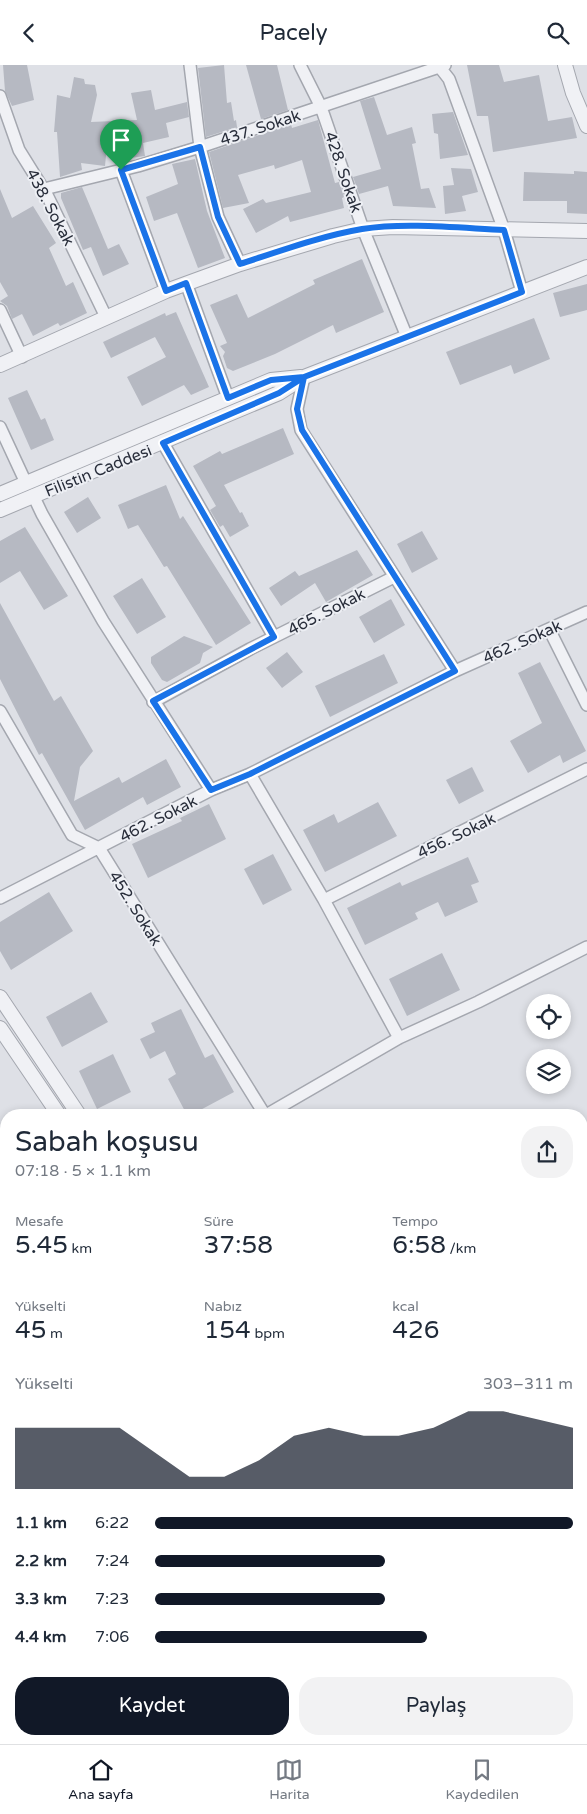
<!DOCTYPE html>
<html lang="tr">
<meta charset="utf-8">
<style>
:root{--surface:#fff;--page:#f2f2f3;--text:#1f2937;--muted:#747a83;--line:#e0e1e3;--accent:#111827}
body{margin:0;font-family:"Varela Round",sans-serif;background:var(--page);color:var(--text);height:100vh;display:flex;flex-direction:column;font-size:19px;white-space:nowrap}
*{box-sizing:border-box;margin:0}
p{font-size:16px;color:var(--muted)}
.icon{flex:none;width:28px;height:28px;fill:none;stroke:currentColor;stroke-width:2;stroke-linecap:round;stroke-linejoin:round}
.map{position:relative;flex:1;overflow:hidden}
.side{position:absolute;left:0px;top:1044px;width:588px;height:636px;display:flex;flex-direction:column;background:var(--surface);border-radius:20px 20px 0 0;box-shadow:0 2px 8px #0003}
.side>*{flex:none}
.fabs{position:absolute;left:526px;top:929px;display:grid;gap:10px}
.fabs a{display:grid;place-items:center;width:45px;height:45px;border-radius:50%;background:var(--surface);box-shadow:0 2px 8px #0003;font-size:25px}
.pin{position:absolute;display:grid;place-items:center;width:42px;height:42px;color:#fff;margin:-51px -21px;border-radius:50% 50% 50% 0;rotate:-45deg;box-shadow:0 0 5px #0007}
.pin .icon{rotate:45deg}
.round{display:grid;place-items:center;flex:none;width:52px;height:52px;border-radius:20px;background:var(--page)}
.headline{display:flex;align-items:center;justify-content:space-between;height:85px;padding:0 15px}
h1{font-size:28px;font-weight:600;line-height:38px}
.stats{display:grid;grid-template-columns:repeat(3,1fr);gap:8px;height:85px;padding:5px 15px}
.stats div{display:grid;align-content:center}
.stats b{font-size:25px;font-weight:600}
.stats small{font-size:14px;font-weight:400}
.stats p{font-size:14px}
.chart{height:140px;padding:10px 15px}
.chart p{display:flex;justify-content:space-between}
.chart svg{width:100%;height:90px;margin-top:5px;fill:var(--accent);opacity:.7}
.button{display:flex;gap:10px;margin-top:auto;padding:10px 15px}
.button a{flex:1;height:58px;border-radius:20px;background:var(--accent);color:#fff;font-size:20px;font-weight:600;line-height:58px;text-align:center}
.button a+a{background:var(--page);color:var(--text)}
ul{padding:0 15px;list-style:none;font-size:16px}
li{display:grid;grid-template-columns:80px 60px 1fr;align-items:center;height:38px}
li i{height:12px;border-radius:6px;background:var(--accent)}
header{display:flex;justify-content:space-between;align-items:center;height:65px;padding:0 15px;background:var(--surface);font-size:22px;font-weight:600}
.menu{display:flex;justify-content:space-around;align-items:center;height:70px;border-top:1px solid var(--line);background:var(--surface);font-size:14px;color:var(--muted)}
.menu a{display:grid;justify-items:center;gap:2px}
.menu .current{color:var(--accent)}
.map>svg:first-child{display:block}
.building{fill:#b6b9c2}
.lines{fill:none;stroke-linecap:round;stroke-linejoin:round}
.minor-casing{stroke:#a4a7af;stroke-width:14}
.tertiary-casing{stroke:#a4a7af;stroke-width:16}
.minor{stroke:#f0f1f5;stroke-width:11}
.tertiary{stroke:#f0f1f5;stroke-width:14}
.secondary{stroke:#fff;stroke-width:16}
.route-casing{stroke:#fff;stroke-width:10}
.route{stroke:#1a73e8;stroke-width:6}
.labels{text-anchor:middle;stroke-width:4;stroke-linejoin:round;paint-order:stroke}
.street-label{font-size:16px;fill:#292e3b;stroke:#edeff4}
</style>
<header><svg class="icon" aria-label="back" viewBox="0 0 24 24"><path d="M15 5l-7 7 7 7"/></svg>Pacely<svg class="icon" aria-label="search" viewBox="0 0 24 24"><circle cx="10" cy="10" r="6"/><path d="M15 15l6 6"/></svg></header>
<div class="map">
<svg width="587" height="1679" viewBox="0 0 587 1679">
<rect width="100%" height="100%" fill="#dee0e6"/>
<!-- building -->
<path class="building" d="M3,0H27L34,35L12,41L5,26Z
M224,0L227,38L231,37L234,56L236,55L237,62L206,72L198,3Z
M246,0H277L288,45L261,54Z
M467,0H499L504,17L539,10L548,56L572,52L577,73L493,87L488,51H477Z
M74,12L84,14L85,19L95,20L97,30L91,57L137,55L131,28L151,25L155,45L187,37L189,52L166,58L169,72L143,78L145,91L130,93L127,78L107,80L105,101L81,98L82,105L60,112L57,67H54L57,30L70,33Z
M374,32L387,70L412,62L416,78L412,79L421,124L429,123L436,143L393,141L388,121L359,129L353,112L381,104L360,36Z
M453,47L468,90L440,94L438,69L434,68L432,49Z
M318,55L335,118L339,117L344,132L342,133L344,143L290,157L288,151L256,168L243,144L263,134L266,138L311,127L302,95L275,104L274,100L238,110L249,138L223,143L209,87L291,59L292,63Z
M195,94L207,146L225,193L198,203L177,148L154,156L146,132L178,119L172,99Z
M451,103L471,104L478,127L462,131L466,146L445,149L443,121L454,120Z
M574,106L587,107V149L567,148V136H523L524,107L574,109Z
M82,122L108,184L119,179L129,199L103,211L91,182L83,185L61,133V128Z
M0,124L12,153L33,141L56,178L49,183L66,221L73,217L87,248L60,261L58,258L33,271L22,249L12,254L7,241L0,236L8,231L0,217Z
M362,194L384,247L336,268L333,260L275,289L233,306L227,303L223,291L225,287L220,281L227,278L210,240L237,229L248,253L315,219L313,215Z
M587,219V245L560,252L553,228Z
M176,247L209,322L191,330L184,320L142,341L127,312L166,292L155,272L111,293L103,277L165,248L166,251Z
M534,253L550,294L514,309L511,300L460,320L446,287Z
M27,325L41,355L45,353L54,375L31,385L8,333Z
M283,363L294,389L224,420L240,448L242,447L249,461L230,472L223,460L220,462L210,445L216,441L193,401L220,386L222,389Z
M166,420L180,454L183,451L251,558L216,580L167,501L164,502L138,460L128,464L118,440Z
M88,432L101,453L77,468L64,447Z
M25,462L68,531L44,545L20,506L0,518V476Z
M422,466L438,494L412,508L397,479Z
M357,485L373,510L326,537L315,518L281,541L269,523L295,506L299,511Z
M142,513L166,552L137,569L113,531Z
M391,534L405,560L374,578L359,552Z
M0,538L54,636L61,631L93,686L80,702L74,736L119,712L122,718L166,694L181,722L147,740L143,732L85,765L42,688L39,690L0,614Z
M184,571L213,582L203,588L200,598L167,617L162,615L151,598V592Z
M287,587L303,607L282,623L266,603Z
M384,589L398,618L330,652L315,621Z
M540,597L586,686L563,698L560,690L528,708L510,676L542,658L518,608Z
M472,702L484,726L459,739L446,715Z
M378,737L397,771L325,807L303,765L334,749L338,758Z
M209,739L226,774L148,813L132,779L182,756L180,753Z
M273,789L292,825L263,840L244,804Z
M468,792L479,817L471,820L478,837L445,852L438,837L415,848L418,854L365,880L347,843L400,817L402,821Z
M49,827L73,866L11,905L0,886V857Z
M442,888L460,925L407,951L389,914Z
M91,927L108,957L62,982L46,952Z
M181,944L205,993L213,989L234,1027L191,1050H187L168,1014L176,1009L165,986L150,994L140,974L155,967L151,958Z
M113,989L131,1027L97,1044L79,1006Z"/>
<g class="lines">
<!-- minor casing -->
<g class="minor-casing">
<path id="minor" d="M190,0L200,82L218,152L240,199
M300,0L321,42L363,164L407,272
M438,0L449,14L472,77L504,165L522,227
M0,31L19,85L47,130L106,252
M121,105L166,226
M44,124L138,101L200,82L445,0
M186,218L228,333
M0,245L22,292
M304,312L297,344L301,365L455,606
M0,362L26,418
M163,378L274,572
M33,430L42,449L103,556L211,725
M549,564L587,640
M153,637L250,584L394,512
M0,646L72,770L99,783L265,1050
M250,709L324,835L399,973
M0,833L211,725L250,709L455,606L587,547
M324,835L587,704
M266,1050L399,973L478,937L587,882
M0,1482L6,1589
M11,1674L12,1679"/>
</g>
<!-- tertiary casing -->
<g class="tertiary-casing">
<path id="tertiary" d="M565,0L573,28L587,61
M0,300L166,226L240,199L333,171L363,164L393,162L587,166
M0,429L271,315L301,312
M0,445L279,328L304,312L587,202
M0,932L79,1050
M0,963L59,1050
M0,1199L6,1196"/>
</g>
<!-- minor -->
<use href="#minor" class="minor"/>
<!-- tertiary -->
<use href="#tertiary" class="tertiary"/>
<!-- secondary -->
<path class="secondary" d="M581,1336H587
M0,1359L6,1358
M581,1377L587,1376
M0,1400H6"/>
</g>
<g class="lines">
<!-- route casing -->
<g class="route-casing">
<path id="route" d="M121,105L166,226L186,218L228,333L271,315L304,312L297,344L302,365L455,606L250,709L211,725L153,636L274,572L163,378L279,328L304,312L522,227L504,165C461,163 405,157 362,164C321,171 280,186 240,199L218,152L200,82L121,105"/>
</g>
<!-- route -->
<use href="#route" class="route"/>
</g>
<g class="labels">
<!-- street labels -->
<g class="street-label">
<text transform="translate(260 62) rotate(-18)" y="6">437. Sokak</text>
<text transform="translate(344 107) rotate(71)" y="6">428. Sokak</text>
<text transform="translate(51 142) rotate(62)" y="6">438. Sokak</text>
<text transform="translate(98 405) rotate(-22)" y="6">Filistin Caddesi</text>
<text transform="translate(326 546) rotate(-27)" y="6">465. Sokak</text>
<text transform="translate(522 576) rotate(-24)" y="6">462. Sokak</text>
<text transform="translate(158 753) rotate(-27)" y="6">462. Sokak</text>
<text transform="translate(456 770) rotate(-26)" y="6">456. Sokak</text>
<text transform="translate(136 843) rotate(58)" y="6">452. Sokak</text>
</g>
</g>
</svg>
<div class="fabs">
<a><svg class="icon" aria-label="locate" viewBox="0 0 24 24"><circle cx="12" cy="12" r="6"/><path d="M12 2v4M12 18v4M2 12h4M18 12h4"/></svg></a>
<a><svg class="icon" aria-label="layers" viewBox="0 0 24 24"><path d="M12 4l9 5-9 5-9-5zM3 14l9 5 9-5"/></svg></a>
</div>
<div class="pin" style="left:121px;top:105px;background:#1e9e55"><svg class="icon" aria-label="arrive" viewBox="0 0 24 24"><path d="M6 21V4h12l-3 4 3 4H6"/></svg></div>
<section class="side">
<div class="headline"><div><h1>Sabah koşusu</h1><p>07:18 · 5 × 1.1 km</p></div><a class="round"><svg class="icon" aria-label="share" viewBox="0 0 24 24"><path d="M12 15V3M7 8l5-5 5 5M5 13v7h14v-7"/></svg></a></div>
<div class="stats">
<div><p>Mesafe</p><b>5.45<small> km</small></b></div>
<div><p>Süre</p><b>37:58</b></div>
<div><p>Tempo</p><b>6:58<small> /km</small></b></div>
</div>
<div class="stats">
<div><p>Yükselti</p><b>45<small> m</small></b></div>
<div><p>Nabız</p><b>154<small> bpm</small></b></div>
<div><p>kcal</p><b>426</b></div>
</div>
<div class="chart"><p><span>Yükselti</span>303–311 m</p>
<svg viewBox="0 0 160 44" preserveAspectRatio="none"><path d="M0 44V14L10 14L20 14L30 14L40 26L50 38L60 38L70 30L80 18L90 14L100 18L110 18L120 14L130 6L140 6L150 10L160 14V44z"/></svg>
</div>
<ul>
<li><b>1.1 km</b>6:22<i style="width:100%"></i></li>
<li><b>2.2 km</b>7:24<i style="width:55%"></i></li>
<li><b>3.3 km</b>7:23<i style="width:55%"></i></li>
<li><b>4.4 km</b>7:06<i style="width:65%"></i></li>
</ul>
<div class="button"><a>Kaydet</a><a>Paylaş</a></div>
</section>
</div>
<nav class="menu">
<a class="current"><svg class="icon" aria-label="home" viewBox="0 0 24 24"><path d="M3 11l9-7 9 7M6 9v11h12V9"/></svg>Ana sayfa</a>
<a><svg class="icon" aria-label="map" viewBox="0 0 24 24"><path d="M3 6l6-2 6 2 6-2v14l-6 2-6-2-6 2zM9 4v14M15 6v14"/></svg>Harita</a>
<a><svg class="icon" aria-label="saved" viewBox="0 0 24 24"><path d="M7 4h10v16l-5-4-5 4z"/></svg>Kaydedilen</a>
</nav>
